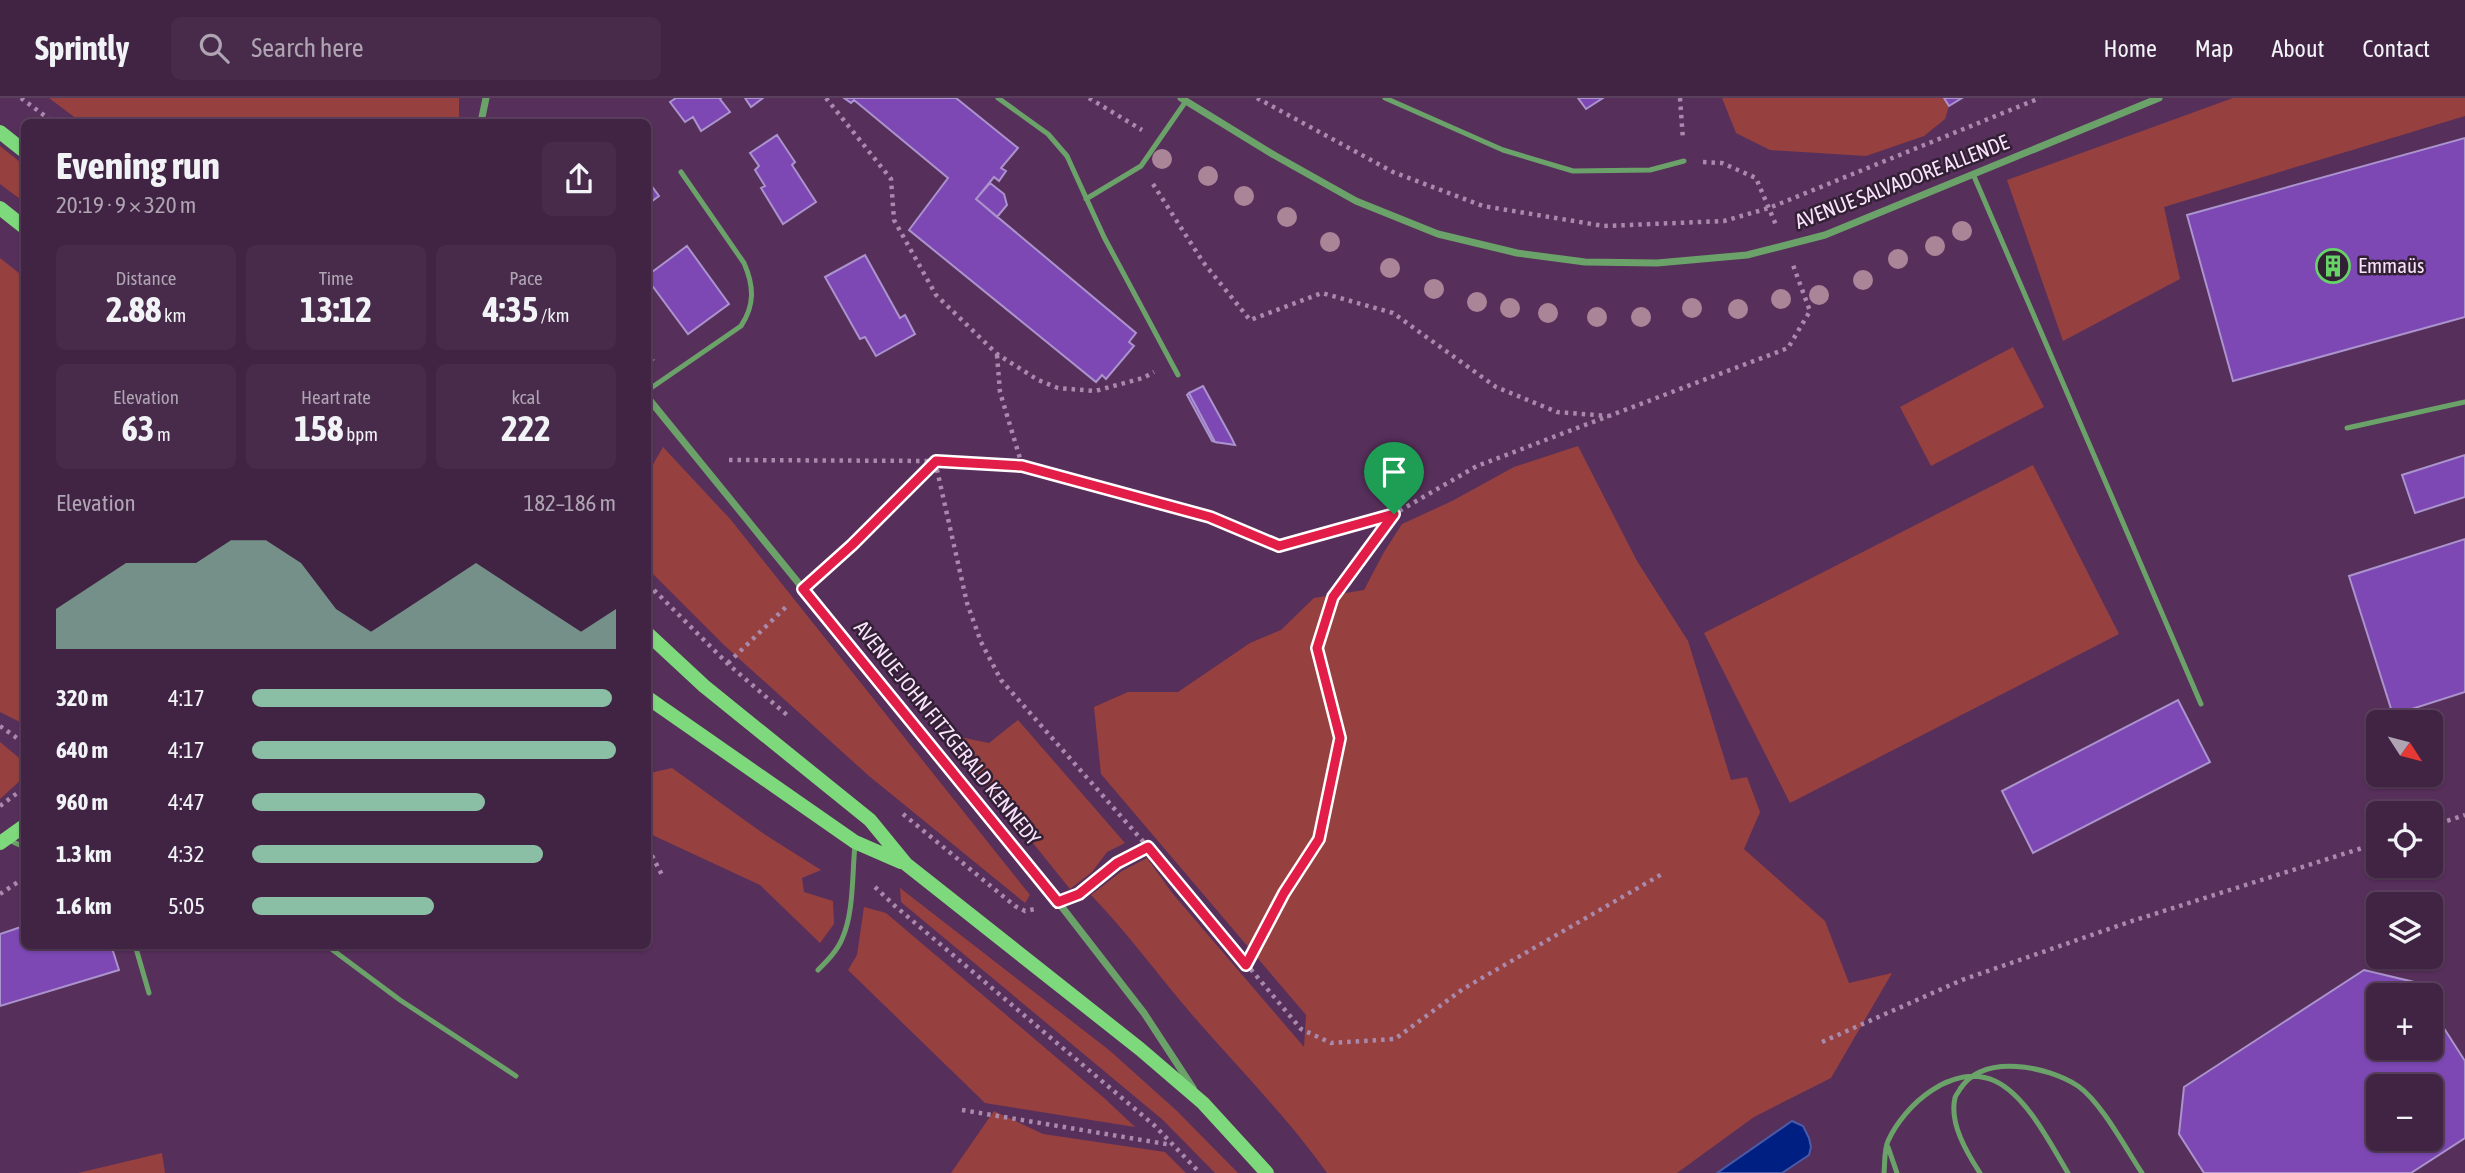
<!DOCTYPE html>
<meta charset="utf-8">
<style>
:root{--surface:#412344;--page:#482b4b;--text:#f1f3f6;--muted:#aea4b2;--line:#5a405d;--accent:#8abfa5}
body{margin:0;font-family:"Asap Condensed",sans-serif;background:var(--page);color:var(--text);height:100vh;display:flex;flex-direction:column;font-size:26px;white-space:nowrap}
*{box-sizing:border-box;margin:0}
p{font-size:23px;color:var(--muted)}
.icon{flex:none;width:38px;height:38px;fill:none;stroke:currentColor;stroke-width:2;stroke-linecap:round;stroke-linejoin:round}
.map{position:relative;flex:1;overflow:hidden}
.sheet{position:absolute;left:21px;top:21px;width:630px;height:830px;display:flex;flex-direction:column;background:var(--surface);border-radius:10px;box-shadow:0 2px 5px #0004,0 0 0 2px var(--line)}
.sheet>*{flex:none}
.needle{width:46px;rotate:126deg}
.fabs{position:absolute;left:2366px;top:612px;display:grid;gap:14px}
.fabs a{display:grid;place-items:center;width:77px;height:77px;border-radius:10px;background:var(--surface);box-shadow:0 2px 5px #0004,0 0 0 2px var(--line);font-size:35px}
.pin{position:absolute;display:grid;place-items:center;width:60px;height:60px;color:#fff;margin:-72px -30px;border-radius:50% 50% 50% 0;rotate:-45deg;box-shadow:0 0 7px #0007}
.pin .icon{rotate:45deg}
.round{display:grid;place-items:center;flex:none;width:74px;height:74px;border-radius:10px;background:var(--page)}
.headline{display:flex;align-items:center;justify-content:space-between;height:119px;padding:0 35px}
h1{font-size:38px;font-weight:700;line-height:52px}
.metrics{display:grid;grid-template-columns:repeat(3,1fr);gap:10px;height:119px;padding:7px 35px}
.metrics div{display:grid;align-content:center;border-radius:10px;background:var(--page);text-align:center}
.metrics b{font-size:35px;font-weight:700}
.metrics small{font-size:19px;font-weight:400}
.metrics p{font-size:19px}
.chart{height:196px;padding:14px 35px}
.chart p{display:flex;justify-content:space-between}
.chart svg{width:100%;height:126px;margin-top:7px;fill:var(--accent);opacity:.7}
ul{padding:0 35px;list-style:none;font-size:23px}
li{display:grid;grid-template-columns:112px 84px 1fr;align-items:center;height:52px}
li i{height:18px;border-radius:9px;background:var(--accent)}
header{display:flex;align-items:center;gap:42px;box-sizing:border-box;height:98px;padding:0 35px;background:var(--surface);border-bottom:2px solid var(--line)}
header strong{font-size:33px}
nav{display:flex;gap:38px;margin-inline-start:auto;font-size:24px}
.search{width:490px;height:63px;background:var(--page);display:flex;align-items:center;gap:18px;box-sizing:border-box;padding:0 24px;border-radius:10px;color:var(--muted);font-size:26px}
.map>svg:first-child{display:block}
.green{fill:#96413f}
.water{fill:#001f82;stroke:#4b5aa7;stroke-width:2}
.building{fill:#7d48b4;stroke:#ab93cd;stroke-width:2;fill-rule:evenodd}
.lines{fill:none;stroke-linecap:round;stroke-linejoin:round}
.path{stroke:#a989ac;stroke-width:4.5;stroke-dasharray:3.5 5;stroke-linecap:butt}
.service{stroke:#6ba269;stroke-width:5}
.minor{stroke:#6ba269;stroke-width:7}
.secondary{stroke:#7ed87c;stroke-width:14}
.tree{fill:#aa8598}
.route-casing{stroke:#fff;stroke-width:14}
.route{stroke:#e11d48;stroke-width:9}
.labels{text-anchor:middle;stroke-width:5;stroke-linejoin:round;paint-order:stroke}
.street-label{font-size:21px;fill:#fae2fd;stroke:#322034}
.poi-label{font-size:21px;fill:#fae2fd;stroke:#322034;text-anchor:start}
</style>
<header>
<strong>Sprintly</strong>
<div class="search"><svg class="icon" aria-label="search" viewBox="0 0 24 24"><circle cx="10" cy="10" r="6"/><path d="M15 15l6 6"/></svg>Search here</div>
<nav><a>Home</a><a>Map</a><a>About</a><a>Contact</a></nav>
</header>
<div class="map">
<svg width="2465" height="1075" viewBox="0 0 2465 1075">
<rect width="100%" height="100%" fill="#572f5b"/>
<!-- green -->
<path class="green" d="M49,0H459V24H81Z
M1722,0H1944L1949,8L1945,21L1924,38L1866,58L1770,52L1736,35Z
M2233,0H2465V18L2164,109L2180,181L2063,243L2007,82Z
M0,48L24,67V104L0,86Z
M0,160L24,179V626L0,614Z
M2013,249L2044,309L1931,368L1900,309Z
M1578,348L1637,463L1688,543L1731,682L1747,679L1760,714L1744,751L1825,823L1849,885L1892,875L1831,980L1754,1019L1677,1075H1327C1286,1017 1234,966 1188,912C1155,873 1126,833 1091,797L1122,773L1147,760L1173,796L1304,949L1306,917L1101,676L1094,609L1128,594H1178L1250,545L1281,532L1314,500L1364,492L1384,454L1402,426L1452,403L1514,369Z
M663,349L731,422L1030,797L1025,805L869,678L724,547L648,471V375Z
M2033,367L2119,536L1790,705L1704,535Z
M1018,622L1125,745L1107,754L1092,774L1070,791L945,636L989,645Z
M0,644L24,664L22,681L0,701Z
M672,670L764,736L821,772L802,780L804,794L833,803L834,826L820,845L760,787L648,735V679L650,675Z
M900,790L1109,952L1177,1013L1238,1075H1215L1163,1022L901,804Z
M864,809L886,815L1103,999L1135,1029L985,1005L848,872L857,857Z
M994,1013L1043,1036L1165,1054L1186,1075H951Z
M162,1055L165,1075H78Z"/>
<!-- water -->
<path class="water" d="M1792,1023L1803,1028L1809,1040L1811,1049L1809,1057L1782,1075H1717Z"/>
<!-- building -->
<path class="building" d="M676,0H721L720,1L730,14L701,33L693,19L685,24L670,4Z
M745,0H763L751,9Z
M844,0H956L1018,50L1001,70L1006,73L999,83L994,79L976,101L1136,235L1129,244L1134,248L1106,281L1102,277L1096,284L909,132L948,80L854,2L851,5Z
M1578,0H1603L1586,11Z
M1944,0H1962L1949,8Z
M777,37L795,64L792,67L816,104L783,126L761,90L765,88L755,72L759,68L750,55Z
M2465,40V219L2233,283L2187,117Z
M648,83L659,98L648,106Z
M990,85L1004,96L1007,107L997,119L976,101Z
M687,148L729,206L688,236L648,182V177Z
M865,157L900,220L905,217L915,236L876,258L865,239L860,241L825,179Z
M1203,288L1231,339L1235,347L1215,344L1189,295Z
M1189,295L1215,344L1212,343L1187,297Z
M2465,357V399L2415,415L2402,377Z
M2465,441V594L2393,617L2349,478Z
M2178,602L2210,664L2033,755L2002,693Z
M24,828V847H111L119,872L0,908V836Z
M2364,872L2414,884L2423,898H2378V950H2431V910L2465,963V1040L2411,1075H2204L2179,1036L2184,989ZM2378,989H2431V1041H2378Z"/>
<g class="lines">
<!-- path -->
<path class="path" d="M21,0L53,24
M826,0L891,81L894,122L936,197L997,256L1038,282L1058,290L1095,293L1143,280L1154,274
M1089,0L1142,32
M1257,0L1393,74L1483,108L1604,128L1724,123L1769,110L2040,0
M1680,0L1683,42
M1703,64L1722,65L1756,80L1776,127
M1153,86L1203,164L1250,222L1322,195L1393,215L1496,289L1557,314L1608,318
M648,255L653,263
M997,257L1000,294L1022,367
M729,362L935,363L1022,368L1210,419L1279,448L1394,416L1477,368L1788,250L1810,213L1793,167
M935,363L967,505L981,544L1001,582L1148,749L1301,931L1331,945L1395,941L1463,891L1662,776
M821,475L935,364
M648,486L728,566L787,617
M648,502L654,493
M728,565L787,508
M0,628L24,645
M0,708L24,690
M903,716L1015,808L1025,813L1035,811
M2431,728L2465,717
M648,750L662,777
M875,789L895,808L1155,1028L1200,1075
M0,796L24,780
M1079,796L1117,765L1148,749
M1246,867L1284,795L1319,741L1340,640L1317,550L1333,499L1393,417
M1822,944L1962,882L2129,824L2378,745
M962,1012L1172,1047"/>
<!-- service -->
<path class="service" d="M998,0L1048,36L1067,58L1104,139L1178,277
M1385,0L1503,52L1573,73L1650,72L1684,63
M1973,76L2201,606
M1086,101L1141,68L1186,3
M648,292L741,228C755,207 754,188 744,165L681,74
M2347,330L2465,304
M9,742L24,749
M135,847L149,895
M326,847L400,902L516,978
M818,872C827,863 837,853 842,841C854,815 852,776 855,747
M1888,1049L1897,1075
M1884,1075C1885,1065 1884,1052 1888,1043C1904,1007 1953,964 1995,983C2027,998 2051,1047 2068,1075
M1980,1075C1967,1055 1949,1025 1955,1000C1955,998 1960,992 1960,991C1984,955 2047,968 2078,988C2101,1004 2126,1051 2142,1075"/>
<!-- minor -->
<path class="minor" d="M1181,0L1274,57L1356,103L1438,136L1517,155L1585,164L1657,165L1747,157L1825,137L2159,0
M481,24L486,0
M648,300L1058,804L1144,915L1193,990"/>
<!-- secondary -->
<path class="secondary" d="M0,34L24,53
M0,110L24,129
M648,536L704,588L870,722L906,766L1140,951L1203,1005L1267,1075
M648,600L855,744L901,764
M0,745L24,728"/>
</g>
<!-- trees -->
<g class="tree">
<circle cx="1162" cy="61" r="10"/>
<circle cx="1208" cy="78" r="10"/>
<circle cx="1244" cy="98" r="10"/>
<circle cx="1287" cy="119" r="10"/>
<circle cx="1962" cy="133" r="10"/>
<circle cx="1330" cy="144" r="10"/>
<circle cx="1935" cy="148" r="10"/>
<circle cx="1898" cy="161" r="10"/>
<circle cx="1390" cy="170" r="10"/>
<circle cx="1863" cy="182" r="10"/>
<circle cx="1434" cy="191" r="10"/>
<circle cx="1819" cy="197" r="10"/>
<circle cx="1781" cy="201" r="10"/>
<circle cx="1477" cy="204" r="10"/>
<circle cx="1510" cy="210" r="10"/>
<circle cx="1692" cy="210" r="10"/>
<circle cx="1738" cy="211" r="10"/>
<circle cx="1548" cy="215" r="10"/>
<circle cx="1597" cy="219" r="10"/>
<circle cx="1641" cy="219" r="10"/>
</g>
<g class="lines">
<!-- route casing -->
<g class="route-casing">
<path id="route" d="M936,363L1022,368L1210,419L1279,448L1394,416L1333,499L1317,550L1340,640L1319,741L1284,795L1246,867L1148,749L1117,765L1079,796L1058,804L803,491L852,447Z"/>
</g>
<!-- route -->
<use href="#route" class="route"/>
</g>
<!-- icons -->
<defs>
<g id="building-ring" transform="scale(1.75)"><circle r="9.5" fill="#322034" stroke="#66d466" stroke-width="1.5"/><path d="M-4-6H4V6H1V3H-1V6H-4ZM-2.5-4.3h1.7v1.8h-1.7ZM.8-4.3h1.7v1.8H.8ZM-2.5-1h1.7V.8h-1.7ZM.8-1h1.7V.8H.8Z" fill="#66d466"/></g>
</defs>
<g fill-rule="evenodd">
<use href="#building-ring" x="2333" y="168"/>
</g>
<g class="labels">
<!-- street labels -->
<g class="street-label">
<text transform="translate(1902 84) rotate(-21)" y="7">AVENUE SALVADORE ALLENDE</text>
<text transform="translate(947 635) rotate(51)" y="7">AVENUE JOHN FITZGERALD KENNEDY</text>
</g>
<!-- poi labels -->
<g class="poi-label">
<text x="2358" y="175">Emmaüs</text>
</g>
</g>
</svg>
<div class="fabs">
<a><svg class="needle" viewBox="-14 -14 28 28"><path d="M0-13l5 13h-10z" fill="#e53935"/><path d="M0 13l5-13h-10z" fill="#aea4b2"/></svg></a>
<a><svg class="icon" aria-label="locate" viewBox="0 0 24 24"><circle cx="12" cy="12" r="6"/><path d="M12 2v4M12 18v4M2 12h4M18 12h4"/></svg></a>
<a><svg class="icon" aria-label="layers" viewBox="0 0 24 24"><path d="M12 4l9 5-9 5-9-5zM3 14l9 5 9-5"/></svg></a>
<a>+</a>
<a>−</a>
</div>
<div class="pin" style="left:1394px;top:416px;background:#1e9e55"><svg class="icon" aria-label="arrive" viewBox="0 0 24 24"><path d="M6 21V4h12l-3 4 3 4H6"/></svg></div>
<section class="sheet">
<div class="headline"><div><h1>Evening run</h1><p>20:19 · 9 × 320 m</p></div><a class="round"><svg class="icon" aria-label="share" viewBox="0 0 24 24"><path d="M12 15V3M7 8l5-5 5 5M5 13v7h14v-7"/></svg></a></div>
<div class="metrics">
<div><p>Distance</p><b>2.88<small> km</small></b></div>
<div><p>Time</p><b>13:12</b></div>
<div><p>Pace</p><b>4:35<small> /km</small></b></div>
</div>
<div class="metrics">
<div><p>Elevation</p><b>63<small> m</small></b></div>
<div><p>Heart rate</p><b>158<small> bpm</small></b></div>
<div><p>kcal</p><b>222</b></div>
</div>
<div class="chart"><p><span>Elevation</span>182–186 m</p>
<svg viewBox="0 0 160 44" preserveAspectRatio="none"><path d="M0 44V30L10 22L20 14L30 14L40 14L50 6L60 6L70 14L80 30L90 38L100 30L110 22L120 14L130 22L140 30L150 38L160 30V44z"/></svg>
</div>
<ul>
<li><b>320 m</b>4:17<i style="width:99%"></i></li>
<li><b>640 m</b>4:17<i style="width:100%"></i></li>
<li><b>960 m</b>4:47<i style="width:64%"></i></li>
<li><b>1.3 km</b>4:32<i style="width:80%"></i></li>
<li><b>1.6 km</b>5:05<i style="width:50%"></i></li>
</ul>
</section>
</div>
